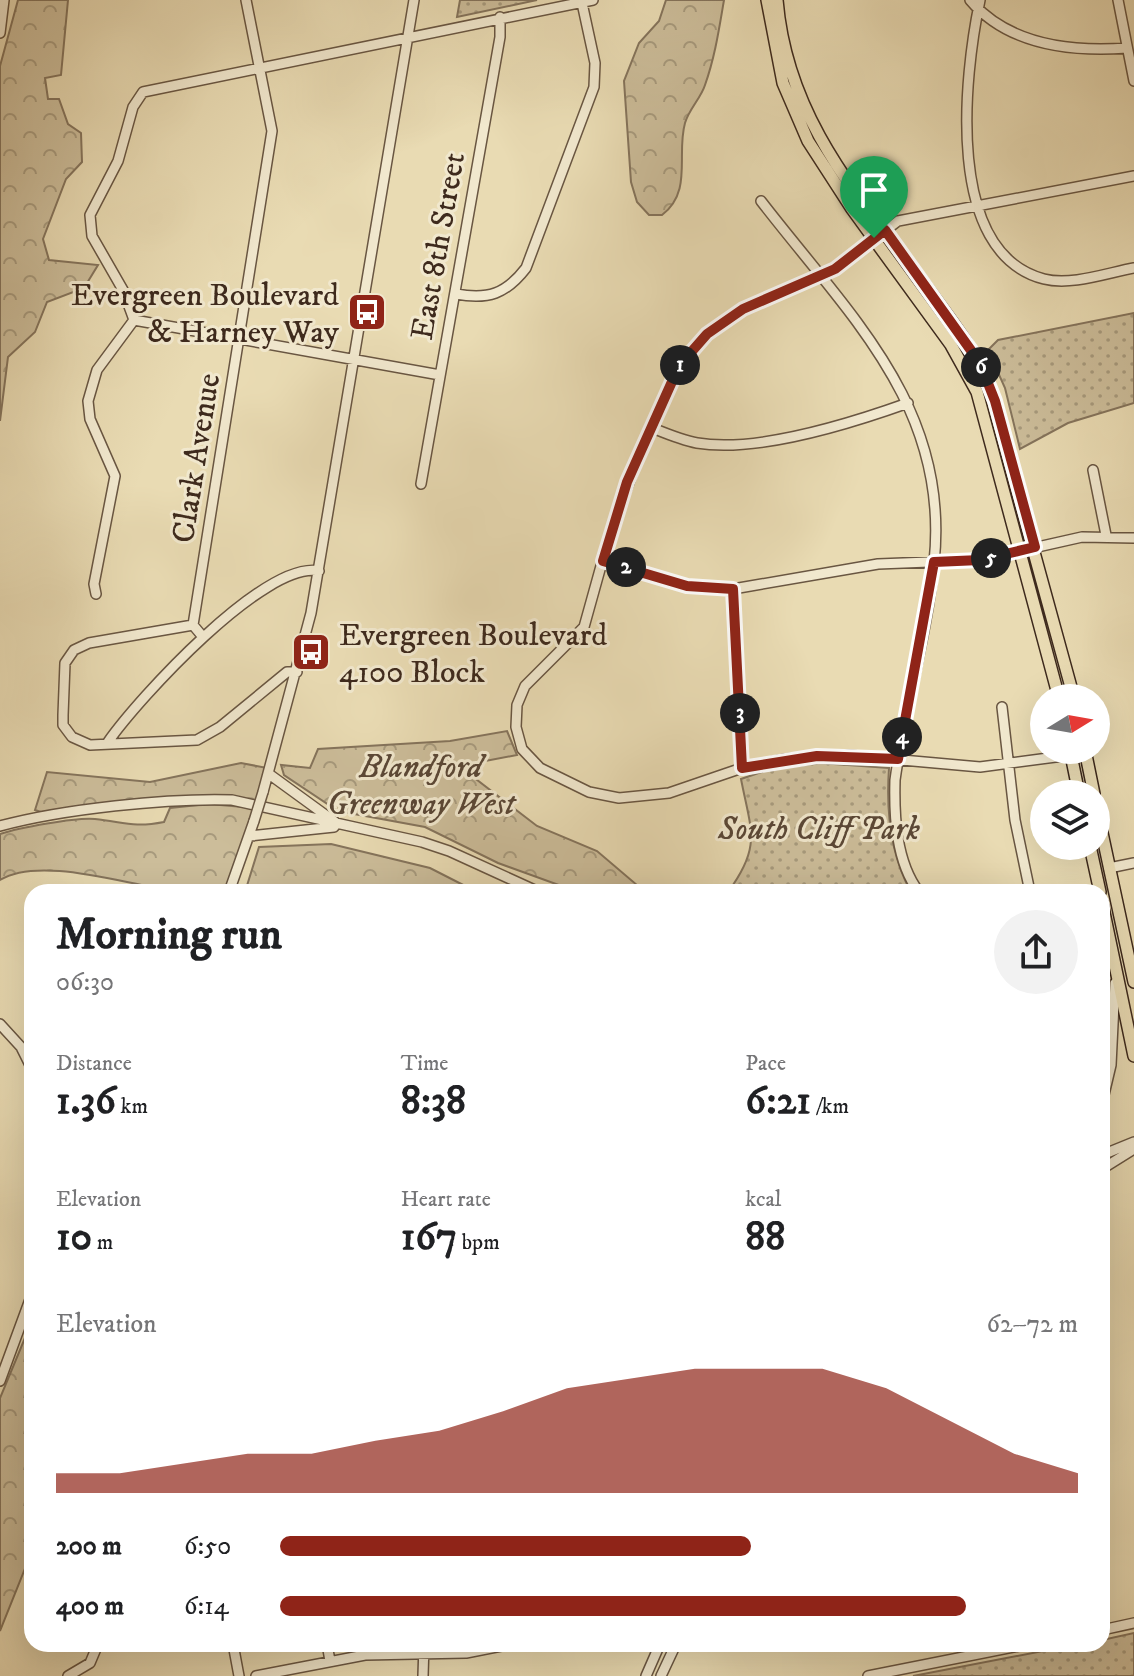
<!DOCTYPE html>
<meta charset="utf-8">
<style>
:root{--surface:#fff;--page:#f2f2f2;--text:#202124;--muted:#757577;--accent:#8f2418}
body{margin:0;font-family:"IM FELL DW Pica",serif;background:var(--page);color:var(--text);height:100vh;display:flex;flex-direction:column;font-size:30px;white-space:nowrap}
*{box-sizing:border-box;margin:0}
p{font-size:26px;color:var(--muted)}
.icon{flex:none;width:44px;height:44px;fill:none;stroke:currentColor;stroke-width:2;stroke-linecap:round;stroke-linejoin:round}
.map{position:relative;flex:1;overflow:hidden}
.details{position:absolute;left:24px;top:884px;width:1086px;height:768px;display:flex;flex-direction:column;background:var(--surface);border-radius:24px;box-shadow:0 8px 32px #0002}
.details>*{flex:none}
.needle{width:52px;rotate:79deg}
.tools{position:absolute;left:1030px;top:684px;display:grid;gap:16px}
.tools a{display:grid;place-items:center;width:80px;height:80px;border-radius:50%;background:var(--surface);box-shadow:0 8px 32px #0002;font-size:40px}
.pin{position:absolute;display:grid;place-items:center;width:68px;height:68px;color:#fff;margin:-82px -34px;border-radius:50% 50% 50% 0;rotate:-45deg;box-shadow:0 0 8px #0007}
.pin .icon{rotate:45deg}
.km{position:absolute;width:40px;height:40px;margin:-20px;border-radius:50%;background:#222;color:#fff;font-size:22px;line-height:40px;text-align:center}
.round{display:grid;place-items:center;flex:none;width:84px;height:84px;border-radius:42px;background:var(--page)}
.head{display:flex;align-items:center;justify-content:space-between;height:136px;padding:0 32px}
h1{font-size:44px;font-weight:700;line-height:60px}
.figures{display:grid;grid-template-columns:repeat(3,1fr);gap:12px;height:136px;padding:8px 32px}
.figures div{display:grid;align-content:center}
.figures b{font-size:40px;font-weight:700}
.figures small{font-size:22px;font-weight:400}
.figures p{font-size:22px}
.chart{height:224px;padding:16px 32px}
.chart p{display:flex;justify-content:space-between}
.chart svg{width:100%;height:144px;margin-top:8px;fill:var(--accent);opacity:.7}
ul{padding:0 32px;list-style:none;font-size:26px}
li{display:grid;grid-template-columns:128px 96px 1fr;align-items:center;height:60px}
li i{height:20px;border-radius:10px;background:var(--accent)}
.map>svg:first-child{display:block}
.grass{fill:url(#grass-dots);stroke:#85745c;stroke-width:2}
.forest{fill:url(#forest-crowns);stroke:#85745c;stroke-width:2}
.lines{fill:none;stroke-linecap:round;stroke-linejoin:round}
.minor-casing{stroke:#695642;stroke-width:12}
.major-casing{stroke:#3e2a1d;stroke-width:14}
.minor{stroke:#f1e8ce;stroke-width:9}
.major{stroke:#e9dbb3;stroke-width:11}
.minor-bridge-casing{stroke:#695642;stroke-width:12;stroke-linecap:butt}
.minor-bridge{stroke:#f1e8ce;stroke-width:9}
.route-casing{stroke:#fff;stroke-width:16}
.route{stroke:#8f2418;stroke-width:10}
.labels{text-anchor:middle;stroke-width:6;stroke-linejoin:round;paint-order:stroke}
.street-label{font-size:32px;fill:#3e2a1d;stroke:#f1e8ce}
.poi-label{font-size:32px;fill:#3e2a1d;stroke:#f1e8ce;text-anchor:end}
.park-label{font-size:32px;font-style:italic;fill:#5a4736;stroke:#f1e8ce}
</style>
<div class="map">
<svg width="1134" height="1676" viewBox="0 0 1134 1676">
<defs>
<pattern id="grass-dots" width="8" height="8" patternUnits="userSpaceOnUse" patternTransform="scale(2)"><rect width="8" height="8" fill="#ccbd9a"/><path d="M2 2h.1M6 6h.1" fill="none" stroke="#a79a7d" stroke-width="1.8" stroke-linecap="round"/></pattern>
<pattern id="forest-crowns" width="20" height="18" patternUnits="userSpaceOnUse" patternTransform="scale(2)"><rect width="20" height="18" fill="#ccbd9a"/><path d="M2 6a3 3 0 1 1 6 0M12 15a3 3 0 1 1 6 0" fill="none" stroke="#a79a7d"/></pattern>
</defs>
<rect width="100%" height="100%" fill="#e9dbb3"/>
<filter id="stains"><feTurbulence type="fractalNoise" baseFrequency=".0025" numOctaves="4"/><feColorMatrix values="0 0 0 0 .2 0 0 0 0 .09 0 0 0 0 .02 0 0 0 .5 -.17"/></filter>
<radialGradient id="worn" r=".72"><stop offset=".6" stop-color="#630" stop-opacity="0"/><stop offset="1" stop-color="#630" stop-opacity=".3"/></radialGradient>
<!-- grass -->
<path class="grass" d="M460,0H537L457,17Z
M1134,313V403L1068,423L1020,449L1005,388L988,350L998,340Z
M820,763L889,768C886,810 890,854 911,892H728C762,846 751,831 741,779L770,769Z
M1134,1633V1676H913L1079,1644H1102V1640Z"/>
<!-- forest -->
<path class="forest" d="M18,0H68L61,75L45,78L48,99H59L68,124L81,133L82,162L66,179L43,239L49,260L98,265L84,288L47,302L35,332L8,357L0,421V66Z
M666,0H724C719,29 715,57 705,85C701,98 689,109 685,123C676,155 693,191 662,215H649L637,202L631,182L624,81L639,43L659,21Z
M507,731L517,755L459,766L537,826L597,851L638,886L651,892H578L498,863L425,827L338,811L284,775L281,765L310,768L318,749L450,741Z
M241,763L267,768L256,800L178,797L41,812L35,810L47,772L150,782Z
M208,804L256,808L224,892H156L152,887C112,880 36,858 0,880V834C18,828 76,817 95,819C124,822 133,828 164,822L170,808Z
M331,844L430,868L477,892H245L259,847Z
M32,1321V1551L0,1631V1398Z"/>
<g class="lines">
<!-- minor casing -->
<g class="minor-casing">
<path id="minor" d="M970,0C1009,46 1072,52 1127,48
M980,0C964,76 944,253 1044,279C1071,286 1107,273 1134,268
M1118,0L1134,81
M0,33L4,0
M761,201C848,314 951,407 934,563C927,636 905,707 895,780C894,816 896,862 919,892
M456,294C488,300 506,294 526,268L594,87L595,63L582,3
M134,320L440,375
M650,427C665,433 681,440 697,443C756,453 852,423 908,403
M1093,470L1106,535
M421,484L500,37V17
M603,561L687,586L733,589L878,564L980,560L1082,537L1134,538
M733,589L742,768
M96,594L94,584L115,476L90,419L88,401L97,370L134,320L123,290L92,236L90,215L118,161L133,107L143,92L593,0
M193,625L89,643L74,650L65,663L63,715V725L72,737L90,745L197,740L220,727L287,672H297
M203,637L193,625L272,131L246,0
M1002,707L1015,820L1030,892
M108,742C138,699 265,560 319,571
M1071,755L980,767L846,755L786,759L742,768L669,793L619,798L589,792L540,768L522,749L516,727L517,705L525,686L584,627L611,530L650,427L679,366L707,334L743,309L835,269L898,221L1134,176
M269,774L335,822
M263,792L311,613L414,0
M0,826C63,809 167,798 232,800L422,842L449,851L539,892
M250,836L334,827
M1109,868L1134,863
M229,892L254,821
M0,1024L21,1047L32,1069
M1102,1103L1111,1065L1115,983
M1102,1155L1134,1142
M1102,1169L1134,1149
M0,1381L32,1294
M1102,1630L1134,1623
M233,1644L239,1676
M327,1644L330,1661
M68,1676L90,1663L98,1644
M256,1676L365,1655L466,1653L512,1644
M423,1676L424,1644
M646,1676L660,1644
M661,1676L676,1644
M868,1676L1029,1644"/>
</g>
<!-- major casing -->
<g class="major-casing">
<path id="major" d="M767,0L783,83L808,141L852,209L951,345L977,392L1059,698
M777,0C787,122 862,200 931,293C952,322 973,348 987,381L1074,698
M1070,750L1079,794
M1085,750L1094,794
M1096,805L1134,982
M1090,846L1100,892
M1102,903L1134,1056"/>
</g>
<!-- minor -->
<use href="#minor" class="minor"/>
<!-- major -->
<use href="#major" class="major"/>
<!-- minor-bridge casing -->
<g class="minor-bridge-casing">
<path id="minor-bridge" d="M254,821L263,792"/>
</g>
<!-- minor-bridge -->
<use href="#minor-bridge" class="minor-bridge"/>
</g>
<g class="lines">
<!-- route casing -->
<g class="route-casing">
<path id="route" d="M885,230L980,363L995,401L1035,547L980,560L934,562L898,759L817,756L742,768L733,589L687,586L603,561L627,482L679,366L707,334L743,309L835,269Z"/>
</g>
<!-- route -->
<use href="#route" class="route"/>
</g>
<!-- icons -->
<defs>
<g id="bus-square" transform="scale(2)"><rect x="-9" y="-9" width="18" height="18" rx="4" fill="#8f2418" stroke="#f1e8ce"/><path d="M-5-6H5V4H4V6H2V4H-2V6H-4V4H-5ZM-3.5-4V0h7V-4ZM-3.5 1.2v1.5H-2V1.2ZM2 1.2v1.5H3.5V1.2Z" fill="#fff"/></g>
</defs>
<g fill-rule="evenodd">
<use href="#bus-square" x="367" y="312"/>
<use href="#bus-square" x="311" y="652"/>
</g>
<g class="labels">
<!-- street labels -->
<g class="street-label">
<text transform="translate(437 246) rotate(-80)" y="11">East 8th Street</text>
<text transform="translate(195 458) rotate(-81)" y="11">Clark Avenue</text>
</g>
<!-- poi labels -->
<g class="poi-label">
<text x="339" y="305">Evergreen Boulevard<tspan x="339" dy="37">&amp; Harney Way</tspan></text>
<text x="339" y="645" text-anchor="start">Evergreen Boulevard<tspan x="339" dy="37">4100 Block</tspan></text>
</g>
<!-- park labels -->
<g class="park-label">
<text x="421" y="777">Blandford<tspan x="421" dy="37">Greenway West</tspan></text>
<text x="819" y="839">South Cliff Park</text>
</g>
</g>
<rect width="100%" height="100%" filter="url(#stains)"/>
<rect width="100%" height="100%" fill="url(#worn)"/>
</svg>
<div class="tools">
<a><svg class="needle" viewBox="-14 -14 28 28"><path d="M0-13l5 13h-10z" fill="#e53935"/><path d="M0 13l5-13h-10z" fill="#757577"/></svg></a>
<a><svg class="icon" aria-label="layers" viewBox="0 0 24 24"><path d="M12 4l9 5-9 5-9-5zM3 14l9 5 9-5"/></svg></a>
</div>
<div class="pin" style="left:874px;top:238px;background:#1e9e55"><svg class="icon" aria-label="arrive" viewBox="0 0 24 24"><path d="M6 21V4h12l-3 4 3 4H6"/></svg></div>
<b class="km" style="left:680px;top:365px">1</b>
<b class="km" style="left:626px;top:567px">2</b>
<b class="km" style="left:740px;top:713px">3</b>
<b class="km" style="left:902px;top:737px">4</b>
<b class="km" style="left:991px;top:558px">5</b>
<b class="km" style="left:981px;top:367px">6</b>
<section class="details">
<div class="head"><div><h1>Morning run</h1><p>06:30</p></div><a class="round"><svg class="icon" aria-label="share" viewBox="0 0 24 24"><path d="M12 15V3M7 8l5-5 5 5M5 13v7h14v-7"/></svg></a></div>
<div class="figures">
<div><p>Distance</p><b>1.36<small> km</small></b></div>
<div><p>Time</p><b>8:38</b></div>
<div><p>Pace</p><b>6:21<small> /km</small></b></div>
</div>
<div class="figures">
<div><p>Elevation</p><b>10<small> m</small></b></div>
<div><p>Heart rate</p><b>167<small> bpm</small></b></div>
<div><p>kcal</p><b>88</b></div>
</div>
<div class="chart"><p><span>Elevation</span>62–72 m</p>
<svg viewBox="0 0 160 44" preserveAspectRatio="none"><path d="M0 44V38L10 38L20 35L30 32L40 32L50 28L60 25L70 19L80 12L90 9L100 6L110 6L120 6L130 12L140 22L150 32L160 38V44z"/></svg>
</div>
<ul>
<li><b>200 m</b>6:50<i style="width:59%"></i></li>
<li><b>400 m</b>6:14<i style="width:86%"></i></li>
</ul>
</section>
</div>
